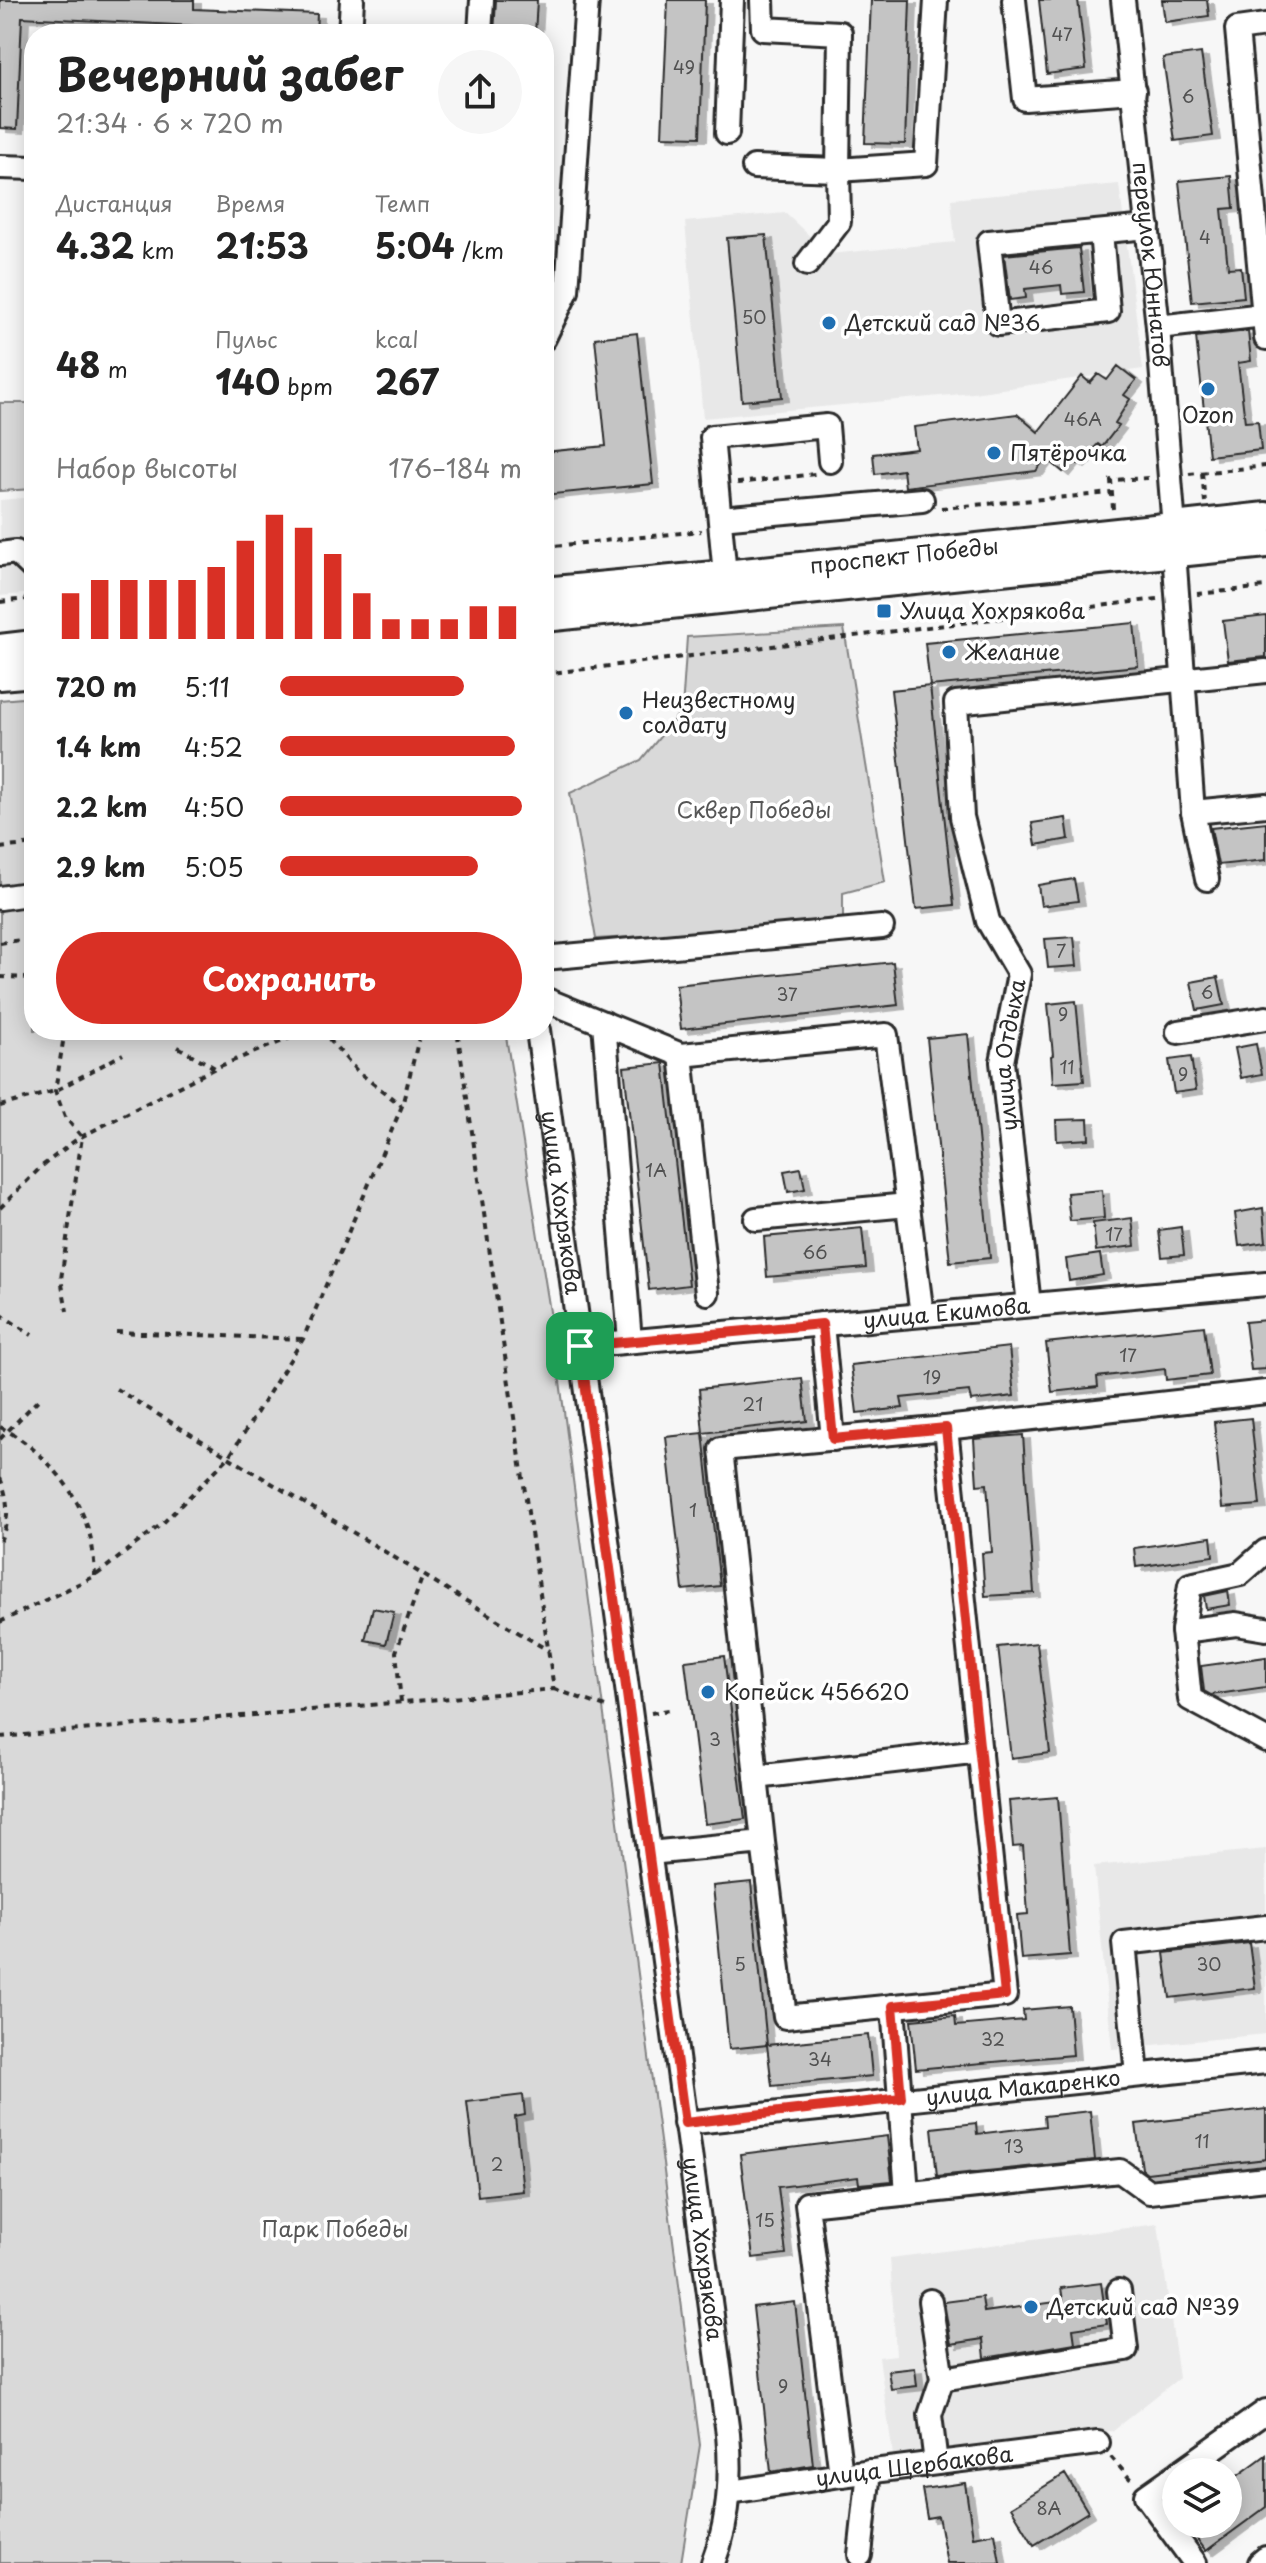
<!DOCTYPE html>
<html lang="ru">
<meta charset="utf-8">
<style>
:root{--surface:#fff;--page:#f6f6f6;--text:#222;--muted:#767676;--accent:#d93025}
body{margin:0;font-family:"Playpen Sans",sans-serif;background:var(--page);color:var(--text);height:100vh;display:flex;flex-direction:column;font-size:30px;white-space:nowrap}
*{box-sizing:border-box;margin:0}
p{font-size:26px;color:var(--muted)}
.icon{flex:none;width:44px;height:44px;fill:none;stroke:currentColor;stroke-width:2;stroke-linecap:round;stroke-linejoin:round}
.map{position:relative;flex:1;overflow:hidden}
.panel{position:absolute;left:24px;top:24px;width:530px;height:1016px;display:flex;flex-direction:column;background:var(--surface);border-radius:32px;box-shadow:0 4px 20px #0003}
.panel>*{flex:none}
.controls{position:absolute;left:1162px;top:2458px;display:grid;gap:16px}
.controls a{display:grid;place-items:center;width:80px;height:80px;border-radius:50%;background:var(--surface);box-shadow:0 4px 20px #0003;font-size:40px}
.pin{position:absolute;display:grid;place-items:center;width:68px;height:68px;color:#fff;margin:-34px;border-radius:16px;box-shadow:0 4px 12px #0006}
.round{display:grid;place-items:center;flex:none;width:84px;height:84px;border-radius:42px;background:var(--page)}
.summary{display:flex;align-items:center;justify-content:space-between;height:136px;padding:0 32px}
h1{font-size:44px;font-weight:700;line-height:60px}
.figures{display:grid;grid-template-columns:repeat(3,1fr);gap:12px;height:136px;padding:8px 32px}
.figures div{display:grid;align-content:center}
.figures b{font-size:34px;font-weight:700}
.figures small{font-size:22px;font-weight:400}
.figures p{font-size:22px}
.chart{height:224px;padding:16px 32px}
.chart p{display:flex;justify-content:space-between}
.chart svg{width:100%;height:144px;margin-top:8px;stroke:var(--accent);stroke-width:6}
.action{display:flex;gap:16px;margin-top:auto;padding:16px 32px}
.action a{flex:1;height:92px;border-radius:48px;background:var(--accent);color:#fff;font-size:32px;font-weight:700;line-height:92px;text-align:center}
ul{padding:0 32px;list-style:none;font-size:26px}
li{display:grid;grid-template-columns:128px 96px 1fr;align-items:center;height:60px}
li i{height:20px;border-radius:10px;background:var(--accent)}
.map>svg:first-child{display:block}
.built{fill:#e8e8e8}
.green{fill:#d9d9d9;stroke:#828282;stroke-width:2}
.building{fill:#c4c4c4;stroke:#2b2b2b;stroke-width:2;filter:url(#shadow)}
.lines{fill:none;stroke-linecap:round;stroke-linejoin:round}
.minor-casing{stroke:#2b2b2b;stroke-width:28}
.major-casing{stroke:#2b2b2b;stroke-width:34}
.path{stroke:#2b2b2b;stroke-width:4;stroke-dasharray:6 6;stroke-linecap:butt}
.minor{stroke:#fff;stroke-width:22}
.major{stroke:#fff;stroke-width:28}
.route-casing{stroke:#fff;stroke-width:16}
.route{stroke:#d93025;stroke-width:10}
.poi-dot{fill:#1f6fb2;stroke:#fff;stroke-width:3}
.labels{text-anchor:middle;stroke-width:7;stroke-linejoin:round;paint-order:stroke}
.number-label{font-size:18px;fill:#515151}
.street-label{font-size:22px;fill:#2b2b2b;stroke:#fff}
.poi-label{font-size:22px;fill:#2b2b2b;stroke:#fff;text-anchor:start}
.park-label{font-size:22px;fill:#565656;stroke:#fff}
</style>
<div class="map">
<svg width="1266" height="2563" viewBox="0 0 1266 2563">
<defs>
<filter id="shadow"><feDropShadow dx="7" dy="4" stdDeviation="0" flood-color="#0004"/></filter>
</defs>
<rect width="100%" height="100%" fill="#f7f7f7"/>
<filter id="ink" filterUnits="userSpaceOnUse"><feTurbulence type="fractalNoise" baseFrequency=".0125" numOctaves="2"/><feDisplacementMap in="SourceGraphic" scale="16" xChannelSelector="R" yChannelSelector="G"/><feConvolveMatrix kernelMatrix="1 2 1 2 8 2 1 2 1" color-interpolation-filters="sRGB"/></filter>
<g filter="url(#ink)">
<!-- built -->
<path class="built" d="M1119,184L1143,369L973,393L703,418L685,222L785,213L829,254L955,242L951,199Z
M34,497V593L0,596V500Z
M1266,1849V2034L1112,2049L1094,1866Z
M1158,2224L1179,2378L1112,2431L893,2455L879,2357L896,2355L890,2258Z"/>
<!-- green -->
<path class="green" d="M0,403H34V489L0,491Z
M844,628L885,882L843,893V925L596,939L570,793L641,760L682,710L687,637Z
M34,697V1030H505L555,1343L700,2445L681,2563H0V700Z"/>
<!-- building -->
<path class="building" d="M0,0H194V9L317,14L316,34H195V26L22,17L17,129L0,128Z
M496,0H537L535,34H494Z
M668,0H705L700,137L662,136Z
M871,0H910L905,144L865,143Z
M1039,0H1078L1086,69L1047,74Z
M1162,0H1207L1209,16L1165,22Z
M1201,53L1213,136L1175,141L1163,58Z
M1231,176L1234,208L1222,209L1228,268L1241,267L1244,297L1192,302L1179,181Z
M766,235L782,397L742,401L727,238Z
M1079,248L1084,292L1062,294L1061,285L1025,289L1026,298L1010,300L1004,255Z
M1248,331L1251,361L1238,363L1245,422L1258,421L1261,450L1209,456L1196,337Z
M637,333L653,484L544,495V452L606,446L595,338Z
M1118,366L1136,380L1124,395L1130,399L1115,423L1119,425L1102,447L1098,444L1078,464L1073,460L1063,472L1046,458L1036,471L905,487L903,470L875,474L873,454L917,449L914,427L1017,414L1038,432L1082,376L1090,383L1098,374L1107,380Z
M1266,616V657L1228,661L1223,621Z
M1134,623L1138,666L930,686L925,643Z
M930,686L954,905L916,909L891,690Z
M1066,818L1069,839L1036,845L1032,823Z
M1266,822V860L1218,865L1211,828Z
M1074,879L1078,901L1041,906L1038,885Z
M1074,937L1077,966L1048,968L1045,939Z
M893,962L898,1005L681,1029L676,985Z
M1218,977L1224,1005L1197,1010L1191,982Z
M1076,1001L1084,1081L1053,1083L1051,1056L1053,1055L1048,1004Z
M968,1034L990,1258L950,1262L927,1038Z
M1256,1044L1262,1074L1241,1078L1235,1048Z
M1191,1057L1196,1090L1174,1093L1169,1060Z
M664,1063L689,1285L649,1290L624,1067Z
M1088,1119L1089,1139L1057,1141L1056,1120Z
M801,1168L805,1189L788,1192L784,1171Z
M1102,1190L1104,1218L1070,1221L1067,1193Z
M1263,1208L1266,1242L1239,1246L1235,1213Z
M1132,1218L1135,1246L1096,1251L1093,1223Z
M1181,1227L1184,1255L1162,1257L1159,1230Z
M862,1228L866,1268L767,1277L764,1237Z
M1100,1254L1103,1275L1069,1281L1066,1259Z
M1266,1320V1369L1251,1370L1245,1322Z
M1204,1326L1210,1375L1166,1380L1165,1369L1097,1377L1098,1387L1052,1392L1046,1343Z
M1009,1347L1014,1396L971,1401L969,1391L901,1398L903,1408L857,1413L851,1365Z
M802,1378L807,1421L703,1433L699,1389Z
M1251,1418L1260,1505L1222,1508L1214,1422Z
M703,1433L720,1586L683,1590L666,1437Z
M1023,1435L1034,1593L985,1596L982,1553L992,1552L987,1484L977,1485L974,1439Z
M1211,1537L1213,1556L1136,1567L1134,1548Z
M1228,1591L1230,1605L1206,1609L1204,1596Z
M373,1608L394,1612L386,1644L365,1640Z
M1037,1643L1050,1753L1011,1758L998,1647Z
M724,1656L745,1819L705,1824L685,1661Z
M1266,1657V1687L1211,1695L1204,1691L1201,1666Z
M1058,1797L1070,1955L1021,1959L1017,1915L1028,1914L1023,1846L1013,1847L1009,1801Z
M751,1882L767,2045L729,2049L713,1886Z
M1249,1943L1255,1988L1170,1998L1164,1953Z
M1069,2006L1073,2055L916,2069L911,2020L955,2016L956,2026L1024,2020L1023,2010Z
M868,2035L872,2076L772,2086L767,2045Z
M523,2095L525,2115L515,2117L523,2191L478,2196L467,2102Z
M1266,2109V2159L1147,2173L1142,2169L1136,2124Z
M1090,2111L1095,2160L937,2176L932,2128L976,2123L977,2134L1045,2126L1044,2116Z
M887,2136L892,2181L859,2184L858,2177L778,2187L786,2254L753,2258L740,2154Z
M1101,2283L1107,2324L1073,2329L1075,2343L985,2358L983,2339L951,2344L944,2302L982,2297L984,2312L1063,2301L1061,2288Z
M795,2302L813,2465L771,2472L753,2307Z
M915,2368L917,2386L891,2389L888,2371Z
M1266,2455V2507L1206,2551L1186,2524H1228V2483Z
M1065,2474L1088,2512L1034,2545L1011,2507Z
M965,2483L973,2537L995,2533L1000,2563H947L938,2516L927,2518L922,2489Z"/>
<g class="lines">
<!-- minor casing -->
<g class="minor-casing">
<g id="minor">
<path d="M762,0L763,29L840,33L838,170L926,164L936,0"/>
<path d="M1014,0L1025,99L1134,91"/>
<path id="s1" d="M1123,0L1158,327L1174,528"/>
<path d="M1266,25L1237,29L1266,338"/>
<path d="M350,34L352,0"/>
<path d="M480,34L482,0"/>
<path d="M727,133L732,0"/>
<path d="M0,167L34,168"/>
<path d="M754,167L838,170L839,222L807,264"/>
<path d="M1101,232L1108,311L998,324L989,242L1148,227"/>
<path d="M1158,327L1264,315"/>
<path d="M544,338L567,291L587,0"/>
<path d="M720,518L922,500"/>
<path d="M1174,552L1193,812L1207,879"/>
<path d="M0,554L16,552L34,569"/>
<path d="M725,575L712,437L827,426L830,461"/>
<path d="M1193,812L1266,805"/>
<path d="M0,898L34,893"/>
<path d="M544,958L882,927"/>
<path d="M544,999L681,1055"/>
<path d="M604,1023L630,1341"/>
<path id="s2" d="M538,1030L728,2434C732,2477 729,2522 713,2563"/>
<path d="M1178,1032L1266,1018"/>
<path d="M756,1219L908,1205"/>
<path d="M707,1293L681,1055L886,1035L922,1315"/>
<path id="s3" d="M1029,1305L1002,1062L1019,974L988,921L962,817L956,703L1266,671"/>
<path d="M822,1324L833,1439"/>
<path id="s4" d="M580,1346L1266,1284"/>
<path d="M945,1428L1266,1392"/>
<path d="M1266,1551L1240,1574L1190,1585L1183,1631L1190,1699L1266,1740"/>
<path d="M1183,1631L1236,1624L1266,1629"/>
<path d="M756,1777L980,1751"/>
<path d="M649,1853L763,1842L721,1449L946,1428L1005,1995L785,2017L763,1842"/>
<path d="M893,2006L907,2193"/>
<path d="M1137,2075L1124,1943L1266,1927"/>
<path id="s5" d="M685,2123L1266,2062"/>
<path d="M930,2301L942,2379L930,2415L936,2463"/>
<path d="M942,2379L1126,2349L1119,2291"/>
<path d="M1180,2472L1266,2411"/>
<path d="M841,2475L807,2204L1120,2171L1149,2192L1266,2179"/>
<path d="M1176,2475L1146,2496L1195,2563"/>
<path id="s6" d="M730,2492L841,2475L1098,2443"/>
<path d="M860,2555L869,2471"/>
<path d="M1260,2563L1266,2558"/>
</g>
</g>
<!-- major casing -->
<g class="major-casing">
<g id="major">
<path id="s7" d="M544,592L725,575L1266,517"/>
<path d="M544,617L1266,543"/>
<path d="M0,649L34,645"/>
<path d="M0,675L34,672"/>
</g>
</g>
<!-- path -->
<path class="path" d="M1202,473L1205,502
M1189,474L1266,466
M739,481V483L815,474
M941,508L1112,493
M1113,509L1111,480L1149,478
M544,547L701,531
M1197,594L1266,587
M0,602L34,598
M544,674L1157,599
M0,848L34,844
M0,943L34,938
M0,977L34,978
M65,1030L55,1091L65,1117L82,1137L61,1279L67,1311
M321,1030L357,1071L402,1106
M178,1047L215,1068
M0,1106L55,1091L123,1054
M0,1208L42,1166L77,1139L215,1068L310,1030
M0,1314L32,1335
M116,1332L303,1339
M116,1389L549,1651
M0,1427C38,1446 74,1485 87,1526C93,1542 94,1559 95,1576
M0,1439L40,1398
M0,1478C9,1500 10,1520 0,1541
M0,1622L95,1576L163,1523L229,1457L303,1339L402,1106L421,1030
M554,1689L608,1708
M401,1702L396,1652L423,1575
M651,1713L674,1709
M0,1737L554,1689L457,1030
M1111,2457L1131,2480"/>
<!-- minor -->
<use href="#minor" class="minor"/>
<!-- major -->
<use href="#major" class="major"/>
</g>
</g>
<g class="lines" filter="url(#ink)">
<!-- route casing -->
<g class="route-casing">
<path id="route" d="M822,1324L833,1439L946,1428L1005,1995L893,2006L901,2098L685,2123L580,1346Z"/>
</g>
<!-- route -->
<use href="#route" class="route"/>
</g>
<!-- markers -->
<g class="poi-dot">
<circle cx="829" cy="323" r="8"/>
<circle cx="1208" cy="389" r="8"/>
<circle cx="994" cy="453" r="8"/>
<rect x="876" y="603" width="16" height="16" rx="4"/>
<circle cx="949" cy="652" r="8"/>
<circle cx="626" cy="713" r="8"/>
<circle cx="708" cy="1692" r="8"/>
<circle cx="1031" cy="2307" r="8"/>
</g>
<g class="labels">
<!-- number labels -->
<g class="number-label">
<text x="1062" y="41">47</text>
<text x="684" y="74">49</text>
<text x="1188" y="103">6</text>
<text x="1205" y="244">4</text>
<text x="1041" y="274">46</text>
<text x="754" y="324">50</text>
<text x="1083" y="426">46А</text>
<text x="1061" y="958">7</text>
<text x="1207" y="999">6</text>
<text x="787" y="1001">37</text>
<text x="1063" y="1021">9</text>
<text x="1067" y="1074">11</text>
<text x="1183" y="1081">9</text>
<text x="656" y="1177">1А</text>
<text x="1114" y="1241">17</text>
<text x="815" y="1259">66</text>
<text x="1128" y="1362">17</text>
<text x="932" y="1384">19</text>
<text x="753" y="1411">21</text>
<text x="693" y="1517">1</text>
<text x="715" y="1746">3</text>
<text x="740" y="1971">5</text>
<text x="1209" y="1971">30</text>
<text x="993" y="2046">32</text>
<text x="820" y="2066">34</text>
<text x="1202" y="2148">11</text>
<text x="1014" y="2153">13</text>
<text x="497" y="2171">2</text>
<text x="765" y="2227">15</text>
<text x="783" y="2393">9</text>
<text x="1049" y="2515">8А</text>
</g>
<!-- street labels -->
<g class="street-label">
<text dy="8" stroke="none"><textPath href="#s1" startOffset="266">переулок Юннатов</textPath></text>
<text dy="8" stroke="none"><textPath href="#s7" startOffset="362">проспект Победы</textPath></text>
<text dy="8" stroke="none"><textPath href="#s3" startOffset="252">улица Отдыха</textPath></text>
<text dy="8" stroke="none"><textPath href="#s2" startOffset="174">улица Хохрякова</textPath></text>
<text dy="8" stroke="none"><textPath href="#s4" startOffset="368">улица Екимова</textPath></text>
<text dy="8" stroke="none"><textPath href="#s5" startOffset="340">улица Макаренко</textPath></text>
<text dy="8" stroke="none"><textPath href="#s2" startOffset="1230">улица Хохрякова</textPath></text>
<text dy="8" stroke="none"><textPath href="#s6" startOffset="186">улица Щербакова</textPath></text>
</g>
<!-- poi labels -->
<g class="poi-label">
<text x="845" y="331">Детский сад №36</text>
<text x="1208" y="423" text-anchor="middle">Ozon</text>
<text x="1010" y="461">Пятёрочка</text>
<text x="900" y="619">Улица Хохрякова</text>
<text x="965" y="660">Желание</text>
<text x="642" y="708">Неизвестному<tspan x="642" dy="25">солдату</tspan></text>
<text x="724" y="1700">Копейск 456620</text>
<text x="1047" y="2315">Детский сад №39</text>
</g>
<!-- park labels -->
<g class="park-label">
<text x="754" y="818">Сквер Победы</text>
<text x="335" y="2237">Парк Победы</text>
</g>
</g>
</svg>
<div class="controls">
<a><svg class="icon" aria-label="layers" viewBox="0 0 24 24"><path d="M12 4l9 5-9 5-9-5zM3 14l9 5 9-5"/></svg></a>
</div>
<div class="pin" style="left:580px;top:1346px;background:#1e9e55"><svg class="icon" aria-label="arrive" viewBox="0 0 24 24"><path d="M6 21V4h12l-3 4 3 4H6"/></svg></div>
<section class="panel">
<div class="summary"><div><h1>Вечерний забег</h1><p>21:34 · 6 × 720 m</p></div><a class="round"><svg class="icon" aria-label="share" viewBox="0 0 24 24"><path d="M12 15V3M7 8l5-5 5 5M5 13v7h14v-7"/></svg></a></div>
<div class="figures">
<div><p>Дистанция</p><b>4.32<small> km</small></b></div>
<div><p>Время</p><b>21:53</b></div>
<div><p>Темп</p><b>5:04<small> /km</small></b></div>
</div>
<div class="figures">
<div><b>48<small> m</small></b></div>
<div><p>Пульс</p><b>140<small> bpm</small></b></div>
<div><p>kcal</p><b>267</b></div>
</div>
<div class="chart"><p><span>Набор высоты</span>176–184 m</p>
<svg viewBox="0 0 160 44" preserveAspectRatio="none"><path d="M5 44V30M15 44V26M25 44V26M35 44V26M45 44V26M55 44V22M65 44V14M75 44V6M85 44V10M95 44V18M105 44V30M115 44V38M125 44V38M135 44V38M145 44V34M155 44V34"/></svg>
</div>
<ul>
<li><b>720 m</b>5:11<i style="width:76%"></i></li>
<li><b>1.4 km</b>4:52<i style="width:97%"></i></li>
<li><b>2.2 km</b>4:50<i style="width:100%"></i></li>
<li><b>2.9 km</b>5:05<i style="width:82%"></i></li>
</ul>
<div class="action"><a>Сохранить</a></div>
</section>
</div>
